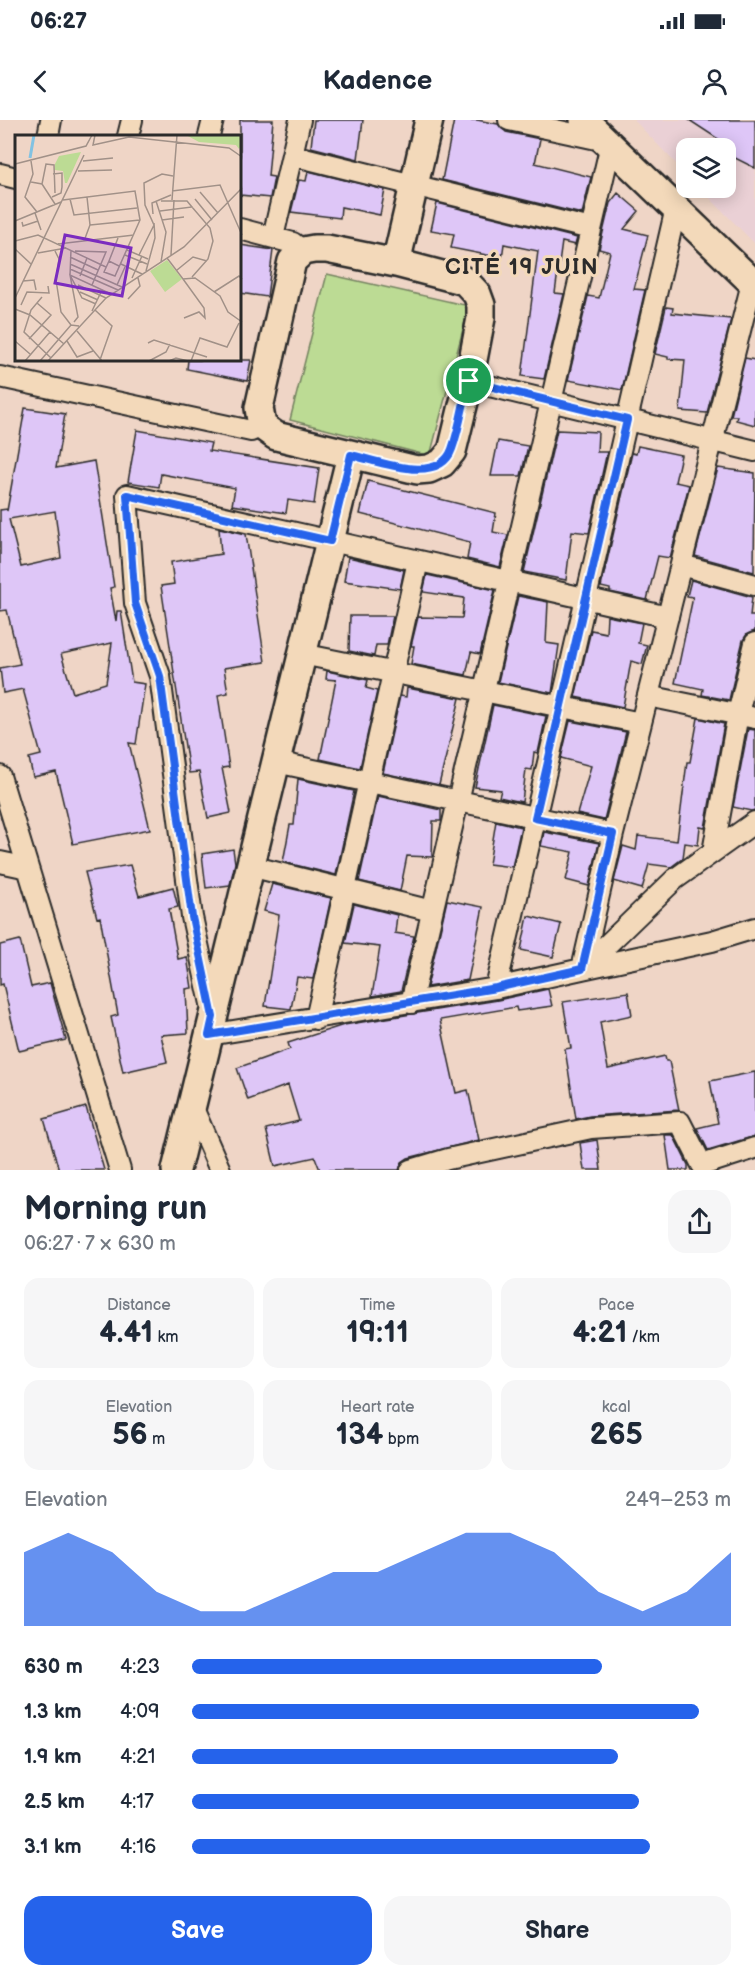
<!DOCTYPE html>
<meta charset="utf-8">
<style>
:root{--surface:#fff;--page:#f6f6f7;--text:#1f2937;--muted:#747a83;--accent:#2563eb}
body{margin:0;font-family:"Balsamiq Sans",sans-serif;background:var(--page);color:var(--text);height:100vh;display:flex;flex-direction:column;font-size:22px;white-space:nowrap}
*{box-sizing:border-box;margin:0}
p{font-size:20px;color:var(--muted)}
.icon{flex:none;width:33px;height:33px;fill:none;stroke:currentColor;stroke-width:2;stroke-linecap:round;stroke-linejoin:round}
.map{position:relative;height:1050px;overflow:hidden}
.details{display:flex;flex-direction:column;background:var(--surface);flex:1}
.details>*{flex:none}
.tools{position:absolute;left:676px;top:18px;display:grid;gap:12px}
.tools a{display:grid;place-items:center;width:60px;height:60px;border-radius:12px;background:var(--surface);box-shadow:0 3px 15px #0003;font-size:30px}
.pin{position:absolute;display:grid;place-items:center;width:51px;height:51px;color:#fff;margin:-26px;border:3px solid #fff;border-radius:50%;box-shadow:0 2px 6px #0007}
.round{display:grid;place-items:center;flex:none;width:63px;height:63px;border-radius:18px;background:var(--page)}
.head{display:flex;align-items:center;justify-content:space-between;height:102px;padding:0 24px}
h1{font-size:33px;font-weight:700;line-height:45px}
.stats{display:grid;grid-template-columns:repeat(3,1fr);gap:9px;height:102px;padding:6px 24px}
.stats div{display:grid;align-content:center;border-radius:15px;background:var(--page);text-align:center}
.stats b{font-size:30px;font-weight:700}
.stats small{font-size:16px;font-weight:400}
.stats p{font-size:16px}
.chart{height:168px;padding:12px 24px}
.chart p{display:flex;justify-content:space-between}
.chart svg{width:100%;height:108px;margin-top:6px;fill:var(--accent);opacity:.7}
.action{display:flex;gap:12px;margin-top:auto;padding:12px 24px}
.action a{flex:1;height:69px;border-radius:18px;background:var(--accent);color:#fff;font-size:24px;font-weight:700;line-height:69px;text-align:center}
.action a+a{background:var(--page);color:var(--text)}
ul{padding:0 24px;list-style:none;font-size:20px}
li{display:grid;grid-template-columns:96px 72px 1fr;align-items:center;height:45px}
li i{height:15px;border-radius:8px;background:var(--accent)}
.status{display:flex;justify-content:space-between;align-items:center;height:42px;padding:0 30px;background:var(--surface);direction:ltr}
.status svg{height:16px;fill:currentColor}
header{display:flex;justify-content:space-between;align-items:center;height:78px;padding:0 24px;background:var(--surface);font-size:27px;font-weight:700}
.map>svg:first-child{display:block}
.built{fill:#ead0d5}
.green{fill:#bcdb94;stroke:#748360;stroke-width:1.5}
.building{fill:#dec6f7;stroke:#2b2b2b;stroke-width:1.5;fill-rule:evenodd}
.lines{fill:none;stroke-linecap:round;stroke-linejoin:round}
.street-casing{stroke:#2b2b2b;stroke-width:24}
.secondary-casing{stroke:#2b2b2b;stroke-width:32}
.street{stroke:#f3d9ba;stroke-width:20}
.secondary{stroke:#f3d9ba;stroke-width:27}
.route-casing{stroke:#fff;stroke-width:12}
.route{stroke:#2563eb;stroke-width:8}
.labels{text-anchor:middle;stroke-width:6;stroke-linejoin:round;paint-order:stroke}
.district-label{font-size:22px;font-weight:bold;letter-spacing:1.5px;fill:#2b2b2b;stroke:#f3d9ba}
.inset-river{fill:none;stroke:#82c2e2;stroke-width:3}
.inset-road{fill:none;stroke:#a19188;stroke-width:1.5}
.view{fill:#7b2cbf;fill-opacity:0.15;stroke:#7b2cbf;stroke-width:3}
.inset-edge{fill:none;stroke:#2b2b2b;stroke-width:3}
</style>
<div class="status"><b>06:27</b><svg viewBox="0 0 49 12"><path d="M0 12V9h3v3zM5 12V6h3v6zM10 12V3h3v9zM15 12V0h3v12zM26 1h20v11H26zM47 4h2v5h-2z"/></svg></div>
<header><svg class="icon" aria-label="back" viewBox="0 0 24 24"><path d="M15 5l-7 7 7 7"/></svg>Kadence<svg class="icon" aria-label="person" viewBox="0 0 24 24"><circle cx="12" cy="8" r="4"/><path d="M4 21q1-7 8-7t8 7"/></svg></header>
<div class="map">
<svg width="755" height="1050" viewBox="0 0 755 1050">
<rect width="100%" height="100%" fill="#efd5c6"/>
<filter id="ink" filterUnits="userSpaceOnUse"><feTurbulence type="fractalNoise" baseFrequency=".0167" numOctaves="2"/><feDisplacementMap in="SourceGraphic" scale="12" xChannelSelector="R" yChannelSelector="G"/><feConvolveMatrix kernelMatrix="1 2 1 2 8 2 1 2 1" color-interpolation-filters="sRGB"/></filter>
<g filter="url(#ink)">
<!-- built -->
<path class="built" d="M634,0H755V124L700,68H726V28H687V55Z"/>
<!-- green -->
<path class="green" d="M327,154L469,186L430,336L290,300Z"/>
<!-- building -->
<path class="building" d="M240,0H273L268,56L274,57L270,78L240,75Z
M314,0H363L358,39L311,27Z
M454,0H477L498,4L506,12L540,19L535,43L591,57L582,94L442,60Z
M689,0H755V48L729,35L732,28Z
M308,51L385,70L380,95L341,87L340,98L291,92L299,60L306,61Z
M618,73L639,91L624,109L648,115L634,169L645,170L622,270L568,260L588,176L599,178L610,132L599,129L610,83Z
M437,83L577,118L575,125L562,122L555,173L564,174L544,259L522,256L538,131L504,124L502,138L451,128L454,114L431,110Z
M240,125L273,130L267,177L240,173Z
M666,187L673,188L672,193L731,199L707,293L680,291L685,240L668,239V237L655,234Z
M745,238L755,240V305L736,300L737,296H731Z
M188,240H251L247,261L187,249Z
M25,288L65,294L56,348L94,341L114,467L110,468L116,501L117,491H121L132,562L145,564L136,624L129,623L150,709L73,724L56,652L33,657L29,638L41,635L23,569L3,573L0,548L20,544L7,490L0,491V390L7,389V391ZM55,391L61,438L21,447L9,399ZM112,523L106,563L73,573L61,534Z
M137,310L211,323L209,331L319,348L314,384L288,380L286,393L232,385L235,368L161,354L159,367L128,362Z
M557,310L598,312L597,332H607L589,413L572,411L566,460L524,452Z
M498,321L528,326L521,356H491Z
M638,326L681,335L675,362L689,365L670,438L658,436L647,480L610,472V469L601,467L632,333L636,334Z
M718,348L755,353L754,452L695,436Z
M368,361L496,393L493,412L508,415L500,447L467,439L470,422L360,394Z
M219,408L246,414L265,542L224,548L228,573L218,575L229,647L222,648L231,693L208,698L199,652L189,653L161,466L174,464L171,442L221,434Z
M348,437L404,450L400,469L344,461Z
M427,455L495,470L480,534L471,532L466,555L411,544L414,526H411L418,497L462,498L464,478L423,472Z
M691,460L752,477L750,496H755V511L747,514L743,520L729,580L702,575L703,569L675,563L693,477L687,476Z
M518,476L548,482L546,523L559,525L552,573L498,562Z
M350,496H393L387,525H376L374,536L349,531Z
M607,496L642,503L638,523L647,525L642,544L631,541L623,587L575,577L591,510L606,513Z
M327,551L368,560L366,568L377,571L360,648L320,639L336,560L326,559Z
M407,568L460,578L439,665L383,653L400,576L406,577Z
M493,585L546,596L538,633L534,632L532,650L526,649L522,682L499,677L501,670L475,667Z
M698,598L724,604L705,708L700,707L698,725L685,723L683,738L671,747L649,744L642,769L614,761L623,726L636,730L638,716L677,721L687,642H690Z
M570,601L626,612L604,700L577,694L591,646L561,638Z
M748,609L755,610V690L751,691L733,687Z
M298,659L354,671L336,755L283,742L290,705H294Z
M378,676L441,690V701H433L432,737L407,736L400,771L359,761Z
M496,701L521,707L512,747L489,744Z
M544,712L599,723L589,766L566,760L573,732L541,726Z
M233,729L235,743L230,765L206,768L202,734Z
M130,745L139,776L173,767L178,787L169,789L178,839L187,837L192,868L186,869L188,913L161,915L167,942L123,952L111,897L118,895L100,797L97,798L85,752Z
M272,764L331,778L313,859L297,857L291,889L265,886L279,795L264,791Z
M447,780L483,787L468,860L427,867Z
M354,784L397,795L395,813L414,816L401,871L372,876L380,827L345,823Z
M528,796L561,804L553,837L521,830Z
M20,820L31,867L50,863L66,920L19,931L3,864L0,865V825Z
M548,869L552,886L517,891L516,887L440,900L456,973L468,970L479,1020L408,1038L402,1042L399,1050H320L315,1037L275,1046L266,1009L299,1001L288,965L248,980L237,948L290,929L288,923L344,905L498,880Z
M628,872L632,895L600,902L608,949L665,936L666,941H669L679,990L590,996L576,999L565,929L571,928L563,882Z
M755,952V1016L708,1030L697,1008L718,1003L710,961Z
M86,987L104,1050H59L44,999Z
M665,1015H673L688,1045V1050H670Z
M597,1020L601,1050H584L580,1023Z"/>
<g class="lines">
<!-- street casing -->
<g class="street-casing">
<path id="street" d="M509,0L606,21
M48,16L51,0
M128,16L132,0
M209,16L213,0
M292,35L591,109
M0,54L16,58
M240,109L293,123L303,131
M273,117L300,0
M752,163L613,714L582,849L712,821L755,808
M0,257L251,311L262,306
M469,261L755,331
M681,445L755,465
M302,534L641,603
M648,576L755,598
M276,642L613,714
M0,656L120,1050
M713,732L738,594L755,523
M0,742L28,748
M250,746L432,791
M496,868L676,88
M411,883L611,24
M213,893L192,797L160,556L135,483L127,375L668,497
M316,899L418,441
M209,915L496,868L582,849L675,759L755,702
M192,986L220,1050
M411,1050L448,1039L591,1008L680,1002L702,1045L755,1028"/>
</g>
<!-- secondary casing -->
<g class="secondary-casing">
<path id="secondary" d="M584,0L755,165
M314,129H327L396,143L465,161L477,174L481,185V198L469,261L452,331L442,343L429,349L417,350L276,316L262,306L259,288L292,141L303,131Z
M396,143L429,0
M176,1050L351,335"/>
</g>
<!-- street -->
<use href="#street" class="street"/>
<!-- secondary -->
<use href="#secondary" class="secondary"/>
</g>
</g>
<g class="lines" filter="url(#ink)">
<!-- route casing -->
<g class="route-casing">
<path id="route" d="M469,261L627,300L535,698L613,714L582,849L496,868L209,915L213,897L192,797L160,556L135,483L127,375L330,421L351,335C378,341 439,366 452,329C460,307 463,283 469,261Z"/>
</g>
<!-- route -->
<use href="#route" class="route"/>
</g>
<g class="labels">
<!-- district labels -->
<g class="district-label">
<text x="522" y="154">CITÉ 19 JUIN</text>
</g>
</g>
<!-- overview -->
<g transform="translate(15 15)">
<rect width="226" height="226" fill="#efd5c6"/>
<path d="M171,0H226V10L224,14L221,10L184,7ZM66,17L52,48H50L48,36L40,35V29L44,21ZM152,125L167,144L150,157L135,136Z" fill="#bcdb94"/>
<path class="inset-river" d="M15,23L19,0"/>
<path class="inset-road" d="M80,0L78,10L114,2L214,13L227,22M16,26L18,39L10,62L22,77M68,26L98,23M0,29L71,11L77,0M63,36L97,35M16,47L27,49L40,69M27,49L31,29L39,30L40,58M157,56L205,50L227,100M185,57L203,78M37,62L46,58L47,52V38L38,39M55,64L59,80L122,73M180,64L197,85M48,65L120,56L125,85L100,141L89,137L94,126L104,131M157,65L162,0M141,66L151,97L146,127M177,72L195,93L198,106L193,124L177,142M145,76L177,72L172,66H146M20,78L26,95M138,79L137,68L156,60M147,85L169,82M0,86L46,67M7,87L8,91L23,86M75,90L125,85M0,106L23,100L91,132M69,106L75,90L72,62M43,109L119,100M0,114L16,129M56,115L55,140L67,163L81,169M112,115L133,124M40,116L44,124L41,145L46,177L56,190M60,116L91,117L77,150M23,118L51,113M110,120L132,129M124,120L139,90L130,70L129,48L147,39L158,41M156,120L159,65M55,122L83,135M152,123L168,144L180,143L205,161L213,177L227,187M94,126L103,103M55,129L107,152M106,129L127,139M55,134L103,155M162,135L178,122L192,126M131,136L140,103L139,88M65,141L72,123M117,143L127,121M168,144L189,173L190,183L184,177L169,183M8,146L19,145L21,155M63,150L91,163M102,150L110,132M65,157L83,165M199,157L224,141L227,144M27,162L16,175L9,197L36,223M0,163L69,20M113,164L125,151L123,143M6,170L12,157L34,158L33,151M0,174L15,180L49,209M80,175L97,191L85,225M77,176L87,155M59,187L63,182L55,140L96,159M62,196L87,226M14,204L36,180L22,168M0,206L15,219M52,206L62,222L78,216M133,208L139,205L192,222M10,226L35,197M25,226L56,190L64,191M33,226L91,163L169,112L227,53M134,226L151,217L155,209M154,226L161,223L173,226M176,226L185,203L212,212L224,188"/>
<path class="view" d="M50,100L116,113L107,161L40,148Z"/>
<rect width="226" height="226" class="inset-edge"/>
</g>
</svg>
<div class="tools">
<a><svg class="icon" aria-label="layers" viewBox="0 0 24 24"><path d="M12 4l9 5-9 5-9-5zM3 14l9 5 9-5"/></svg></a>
</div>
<div class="pin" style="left:469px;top:261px;background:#1e9e55"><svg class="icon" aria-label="arrive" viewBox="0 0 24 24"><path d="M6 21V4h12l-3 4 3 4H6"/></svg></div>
</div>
<section class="details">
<div class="head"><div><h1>Morning run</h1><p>06:27 · 7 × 630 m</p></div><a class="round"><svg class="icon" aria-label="share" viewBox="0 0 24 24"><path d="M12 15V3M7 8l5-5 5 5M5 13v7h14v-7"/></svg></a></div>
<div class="stats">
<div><p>Distance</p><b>4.41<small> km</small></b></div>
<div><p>Time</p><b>19:11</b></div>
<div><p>Pace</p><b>4:21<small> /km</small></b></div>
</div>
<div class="stats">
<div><p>Elevation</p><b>56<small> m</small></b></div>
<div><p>Heart rate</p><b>134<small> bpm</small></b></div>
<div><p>kcal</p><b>265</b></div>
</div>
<div class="chart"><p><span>Elevation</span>249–253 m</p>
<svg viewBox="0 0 160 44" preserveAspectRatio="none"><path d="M0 44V14L10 6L20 14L30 30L40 38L50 38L60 30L70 22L80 22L90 14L100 6L110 6L120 14L130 30L140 38L150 30L160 14V44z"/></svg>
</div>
<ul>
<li><b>630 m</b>4:23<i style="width:76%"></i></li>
<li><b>1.3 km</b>4:09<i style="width:94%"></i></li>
<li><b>1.9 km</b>4:21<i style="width:79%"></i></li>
<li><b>2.5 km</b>4:17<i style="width:83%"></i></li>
<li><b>3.1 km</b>4:16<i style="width:85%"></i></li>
</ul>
<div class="action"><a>Save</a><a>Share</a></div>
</section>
